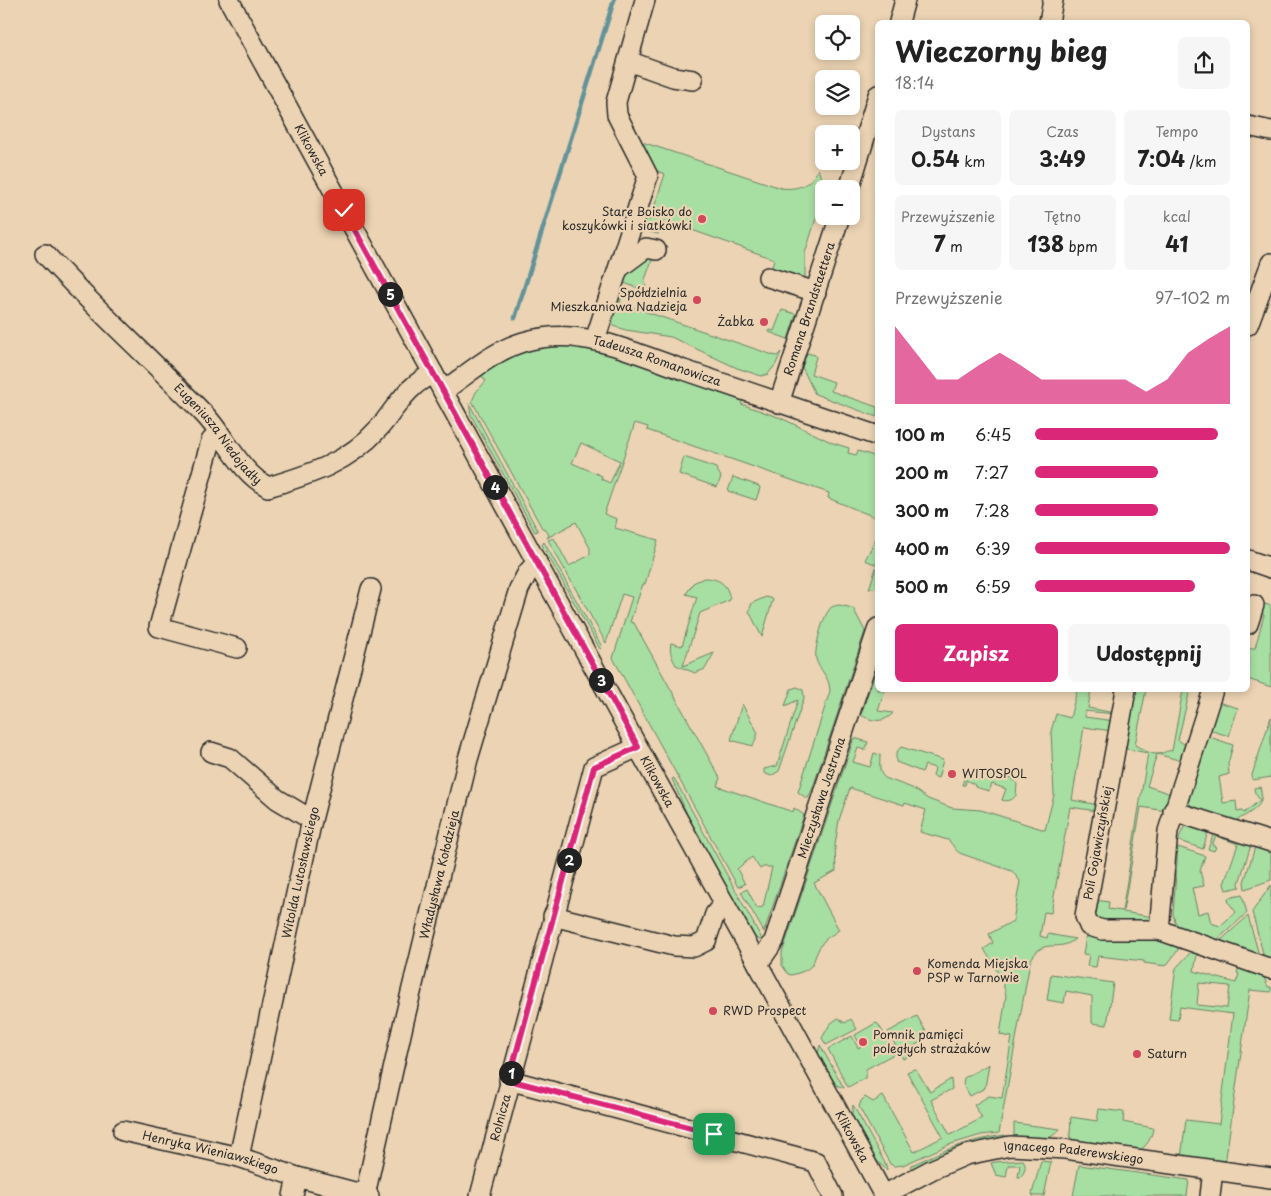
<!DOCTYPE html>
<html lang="pl">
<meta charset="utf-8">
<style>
:root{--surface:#fff;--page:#f6f6f6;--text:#222;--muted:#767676;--accent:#db2777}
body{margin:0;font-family:"Playpen Sans",sans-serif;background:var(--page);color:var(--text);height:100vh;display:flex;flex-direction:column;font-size:19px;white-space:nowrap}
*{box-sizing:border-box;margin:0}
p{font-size:16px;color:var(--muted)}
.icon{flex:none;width:28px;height:28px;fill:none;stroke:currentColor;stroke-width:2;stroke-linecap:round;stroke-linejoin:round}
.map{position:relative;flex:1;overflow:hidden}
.drawer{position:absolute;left:875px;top:20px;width:375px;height:672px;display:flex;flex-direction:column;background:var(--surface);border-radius:8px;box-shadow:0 2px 8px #0003}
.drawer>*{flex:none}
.tools{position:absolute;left:815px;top:15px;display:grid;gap:10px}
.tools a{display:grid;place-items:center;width:45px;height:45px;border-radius:8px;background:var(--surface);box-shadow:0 2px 8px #0003;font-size:25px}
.pin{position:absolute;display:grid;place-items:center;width:42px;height:42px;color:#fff;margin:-21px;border-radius:10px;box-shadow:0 2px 8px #0006}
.km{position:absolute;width:25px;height:25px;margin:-12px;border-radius:50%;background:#222;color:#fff;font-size:14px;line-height:25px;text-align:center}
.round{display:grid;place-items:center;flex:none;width:52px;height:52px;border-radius:8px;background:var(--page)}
.head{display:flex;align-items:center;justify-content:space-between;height:85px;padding:0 20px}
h1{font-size:28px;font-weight:700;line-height:38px}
.metrics{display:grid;grid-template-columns:repeat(3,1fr);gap:8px;height:85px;padding:5px 20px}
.metrics div{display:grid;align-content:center;border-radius:8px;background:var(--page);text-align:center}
.metrics b{font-size:21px;font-weight:700}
.metrics small{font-size:14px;font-weight:400}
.metrics p{font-size:14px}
.chart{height:140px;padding:10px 20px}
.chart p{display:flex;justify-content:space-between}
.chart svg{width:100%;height:90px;margin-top:5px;fill:var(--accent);opacity:.7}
.primary-button{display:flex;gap:10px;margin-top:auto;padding:10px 20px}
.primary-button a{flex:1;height:58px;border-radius:8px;background:var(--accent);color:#fff;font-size:20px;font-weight:700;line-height:58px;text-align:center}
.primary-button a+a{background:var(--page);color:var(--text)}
ul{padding:0 20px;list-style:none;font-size:16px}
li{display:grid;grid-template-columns:80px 60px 1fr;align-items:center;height:38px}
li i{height:12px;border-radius:6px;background:var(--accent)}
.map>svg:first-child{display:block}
.green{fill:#a7dea2;stroke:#698466;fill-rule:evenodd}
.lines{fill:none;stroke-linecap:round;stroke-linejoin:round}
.stream{stroke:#639399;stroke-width:4.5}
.minor-casing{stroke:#2b2b2b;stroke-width:22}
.minor{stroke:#ebd3b3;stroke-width:19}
.route-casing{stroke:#fff;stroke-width:10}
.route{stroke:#db2777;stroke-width:6}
.poi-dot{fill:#d1495b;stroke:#ebd3b3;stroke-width:2}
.labels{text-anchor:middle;stroke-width:4.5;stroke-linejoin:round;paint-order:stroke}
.street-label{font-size:12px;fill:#2b2b2b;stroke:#ebd3b3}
.poi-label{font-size:12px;fill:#2b2b2b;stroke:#ebd3b3;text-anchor:start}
</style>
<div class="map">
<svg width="1271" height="1196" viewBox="0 0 1271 1196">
<rect width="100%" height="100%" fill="#ebd3b3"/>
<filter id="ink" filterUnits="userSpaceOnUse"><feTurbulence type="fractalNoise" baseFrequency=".02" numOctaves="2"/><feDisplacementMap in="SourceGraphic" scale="10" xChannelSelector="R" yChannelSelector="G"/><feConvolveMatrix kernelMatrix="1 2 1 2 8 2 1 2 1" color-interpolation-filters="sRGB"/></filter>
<g filter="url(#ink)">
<!-- green -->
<path class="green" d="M636,140L781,188C798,190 811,185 818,169L825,189H824V194L805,253V282L771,272L774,259L672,223L664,221L658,234L639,229L640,217L650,220L665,174L649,168Z
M654,255L644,282L646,284L644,290L621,282L625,270Z
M618,296H622L620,303L773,355L777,356L781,352L776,364L768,374L761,376L737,368L671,337L626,330L613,326L612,311Z
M782,310L796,314L788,339L769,332L770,330L774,331Z
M573,345L600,350L743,400L741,404L781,418L833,443L849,448L848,453L856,455L858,451L877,457V518L828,498L829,493L647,430L648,427L635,423L604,514L617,519L615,528L658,540L645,584H643L630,622L634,623L720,778L717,786L793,812L794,808L804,815L764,932L741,892L747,889L757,908L763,907L772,867H763L760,869L752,857L737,869L745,884L738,887L613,658L632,597L622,594L606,643L548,540L554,538L569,566L590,555V548L576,522L547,538L549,535L545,529L542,528L472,401L476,392L486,381L481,375C511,351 535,347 573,345ZM581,443L620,461L610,483L601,479L602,476L572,463Z
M807,353L815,355L816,357L811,374L834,382L831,391L877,407V417L815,394L802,367Z
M469,403L538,531L535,532L471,415Z
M684,457L716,468L721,477L717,487L679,474Z
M733,477L759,486L760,488L756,500L728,491Z
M877,537V587L869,589L877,565L865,560Z
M544,542L602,647L600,649L542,545Z
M704,578C719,578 728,584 730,600L700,613L683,666L714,653L705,669L695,673L676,665C672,658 669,651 671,643L682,646L697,597L686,594L693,583Z
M766,597L773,599L762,637L749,611L752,603Z
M1262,603L1271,606V687L1248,679V649L1255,648L1264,615L1259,612Z
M839,605L853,608L865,631L812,790L808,798H806L798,792L830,691C829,674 819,671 816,659C814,649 823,617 829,610C831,606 835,606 839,605Z
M877,666L878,690H885L878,711L893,713C884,723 873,722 861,715Z
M797,687L803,690L804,698L779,771L771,776L764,773V769L777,766L798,700L785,706L791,689Z
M1077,690H1091L1088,708L1115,713V714L1085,711V717L1114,721L1112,731L1084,727L1072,800L1099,805L1097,811L1070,807L1051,913L1044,912L1040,936L1047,938L1048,934L1075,939C1058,954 1042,935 1030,962L999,1133L981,1135L948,1145L903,1165L894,1166L890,1164L859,1107L861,1101L865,1097L873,1102L883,1096L914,1152L943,1137L907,1072L914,1069H916L930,1092L951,1079L952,1089L931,1100L950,1135L982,1118L974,1105L989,1096L1002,1098L1012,1037L1000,1035L1006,996C1003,978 993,964 984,949L993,943L989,934L1013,921L1020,881L1012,871L962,854C954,851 954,845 948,840L920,832L926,810L905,803L904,805L850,788L839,820L835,845L836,871L814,883L839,930C834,934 827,937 823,942C809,962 820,968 791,975L788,974L782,965V953L854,738L868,742L865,750L858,748L853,762L870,767L874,753L880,755C880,764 878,772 885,778L912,788L928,799L952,808L981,810L1045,830L1054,795L1051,731L1056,714L1070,718Z
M1132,690H1146L1135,745C1142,749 1151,755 1159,754C1165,753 1166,750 1172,751L1183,690H1190L1178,740L1187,746L1182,761L1157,754L1147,786L1171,794L1166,811L1141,807L1123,912L1153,917L1145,922L1100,921C1092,915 1093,909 1095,900L1109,902L1108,909L1122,911L1148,753L1122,748Z
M1218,702L1238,708L1229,736L1209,730Z
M742,704L758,733L753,746L731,740Z
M1271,717V777L1253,780L1252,775Z
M1207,736L1233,745L1228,764L1229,774L1219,777L1223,803L1236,801L1237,812L1242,811L1244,813L1260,800L1255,793L1254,788L1260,787C1261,791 1262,796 1261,800C1260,809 1239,819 1231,823L1191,809L1192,806L1189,803V797Z
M901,747L943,760L938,778L933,776L935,768L925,765L922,772L896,762V753Z
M968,768L1007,779L1008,777L1012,778L1017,784L1016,795C1013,800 1008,802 1002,800L1006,789L992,784L989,791L975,787V785L966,780L965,785H962Z
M674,778L762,939L760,940L755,938L752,934L687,814L672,779Z
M1186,820L1209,828L1203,849L1179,841C1180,831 1185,829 1186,820Z
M1215,830L1252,842L1239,883L1240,887L1226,890L1224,884L1238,844L1216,836L1212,845L1216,847L1214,851L1208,849Z
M1256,844L1271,849V880L1245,889L1244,882Z
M1178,847L1205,856L1200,871L1204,886L1192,888L1198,914L1208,911L1211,923L1220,926L1236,912L1229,903L1228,898L1242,895L1247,913L1217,940L1179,927L1175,922L1173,914Z
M1271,885V959L1264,957L1252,912Z
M1248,916L1259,955L1220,941Z
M1094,936L1151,937L1177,946L1178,950L1166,966L1144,963V961L1098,956L1096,967L1087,966L1089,955L1083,954L1086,937Z
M1192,951L1197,952V954L1194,971L1236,983L1239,974L1237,973L1239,967L1263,975L1268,987H1271V992L1250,990L1225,1164L1181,1158L1186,1120L1219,1124L1233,1014L1180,1007L1178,1020L1169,1019L1176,968ZM1199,983L1230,986L1227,1008L1197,1005Z
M1051,974L1113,983L1107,1025L1092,1023V996L1066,991L1064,1003L1047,1000Z
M917,1016L929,1037L907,1050V1057L903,1059L888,1032Z
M838,1018L845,1023L851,1019L857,1029L826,1045L822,1038L830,1024Z
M876,1023L878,1024L896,1053L866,1069L865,1078L848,1087L828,1049L852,1036L858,1048L865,1044L863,1039L858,1041L855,1035Z
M820,1045L844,1088L836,1085L818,1054Z
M989,1064L985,1088L970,1096L963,1084L964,1078Z
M853,1105L886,1165L887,1170C873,1161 862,1134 854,1119L852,1115Z
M1099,1109L1124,1112L1123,1122L1153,1128C1152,1137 1147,1147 1138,1151L1073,1142L1070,1135L1071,1117L1097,1121Z
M1014,1123L1060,1129C1048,1144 1031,1139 1014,1139Z
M1005,1135V1139L959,1148L912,1169L910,1166C943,1150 968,1140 1005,1135Z
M1023,1160C1027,1165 1025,1173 1020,1177H1018L1020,1165H1008L1006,1177L996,1175L991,1163L995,1162Z
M1041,1161L1051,1162L1044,1196H1033L1032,1194Z
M1079,1165L1189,1180L1187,1196H1073Z"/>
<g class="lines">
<!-- stream -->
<path class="stream" d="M515,318L614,0"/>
<!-- minor casing -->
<g class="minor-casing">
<g id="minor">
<path id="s1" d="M229,0L625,724L758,964L884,1196"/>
<path d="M899,22L905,0"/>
<path d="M1049,22L1053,0"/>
<path d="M628,61L673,77L693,80"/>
<path d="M1248,126L1271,131"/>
<path d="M849,189L878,95"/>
<path id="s2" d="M45,254C95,309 151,359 203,413C226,436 238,471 268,487C311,474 348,463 379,428C391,415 400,397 414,386C419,381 427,377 433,373"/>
<path d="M619,268L646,248L656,250"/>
<path d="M768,277L816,292"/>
<path d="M1248,325L1271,263"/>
<path d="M595,340L648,176L617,115L616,102L645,0"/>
<path id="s3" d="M443,391C468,374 493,351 523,342C541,337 561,335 580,338C612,342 653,359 684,370C749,392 813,414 878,436"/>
<path id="s4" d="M779,403L840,216"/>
<path d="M218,433L211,441L159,627L237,648"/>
<path d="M1248,560L1271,568"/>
<path d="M1248,624L1254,605"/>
<path d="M1126,690L1085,916L1089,926L1103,930H1159"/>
<path d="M1213,690L1168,831L1159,930L1271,969"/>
<path d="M211,752L230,758L277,799L312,820"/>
<path d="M1173,811L1271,842"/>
<path d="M553,916L674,946L694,947L706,941L715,914L724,903"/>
<path id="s5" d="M758,964L774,941L878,628"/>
<path d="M509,1080L816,1162L833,1196"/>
<path id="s6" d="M123,1131L239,1157L297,1177L369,1196"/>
<path id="s7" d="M239,1157L312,820L371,589"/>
<path id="s8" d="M365,1195L404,1021L468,759L519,589L528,572L537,562"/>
<path id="s9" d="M884,1195L931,1170L966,1155L1010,1146L1065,1149L1271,1178"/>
<path d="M293,1196L297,1177"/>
<path id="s10" d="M480,1196L594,767L638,747"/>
<path d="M1210,1196L1213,1170"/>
</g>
</g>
<!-- minor -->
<use href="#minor" class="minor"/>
</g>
</g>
<g class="lines" filter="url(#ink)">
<!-- route casing -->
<g class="route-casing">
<path id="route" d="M344,210L638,747L594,767L509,1080L714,1134"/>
</g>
<!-- route -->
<use href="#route" class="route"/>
</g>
<!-- markers -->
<g class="poi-dot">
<circle cx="702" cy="219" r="5"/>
<circle cx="697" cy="300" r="5"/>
<circle cx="764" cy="322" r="5"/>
<circle cx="952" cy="774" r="5"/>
<circle cx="917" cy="971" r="5"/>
<circle cx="713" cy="1011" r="5"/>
<circle cx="863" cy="1042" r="5"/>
<circle cx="1137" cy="1054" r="5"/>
</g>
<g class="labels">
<!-- street labels -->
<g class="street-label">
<text dy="4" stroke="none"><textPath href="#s1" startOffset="171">Klikowska</textPath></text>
<text dy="4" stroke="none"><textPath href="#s4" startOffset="99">Romana Brandstaettera</textPath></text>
<text dy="4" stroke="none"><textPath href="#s3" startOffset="232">Tadeusza Romanowicza</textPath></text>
<text dy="4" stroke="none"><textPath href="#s2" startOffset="250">Eugeniusza Niedojadły</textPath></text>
<text dy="4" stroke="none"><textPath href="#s1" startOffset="891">Klikowska</textPath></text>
<text dy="4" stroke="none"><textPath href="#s5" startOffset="179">Mieczysława Jastruna</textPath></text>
<text transform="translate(1098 843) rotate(-80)" y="4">Poli Gojawiczyńskiej</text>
<text dy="4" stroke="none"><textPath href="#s7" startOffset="291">Witolda Lutosławskiego</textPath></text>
<text dy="4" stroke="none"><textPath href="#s8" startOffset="329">Władysława Kołodzieja</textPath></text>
<text dy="4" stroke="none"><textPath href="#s10" startOffset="81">Rolnicza</textPath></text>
<text dy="4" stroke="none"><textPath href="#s1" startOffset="1296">Klikowska</textPath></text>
<text dy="4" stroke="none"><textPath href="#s6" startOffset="90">Henryka Wieniawskiego</textPath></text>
<text dy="4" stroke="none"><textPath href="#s9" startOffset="200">Ignacego Paderewskiego</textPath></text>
</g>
<!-- poi labels -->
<g class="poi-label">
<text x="692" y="216" text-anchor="end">Stare Boisko do<tspan x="692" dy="14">koszykówki i siatkówki</tspan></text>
<text x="687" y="297" text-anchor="end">Spółdzielnia<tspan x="687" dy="14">Mieszkaniowa Nadzieja</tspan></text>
<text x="754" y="326" text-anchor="end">Żabka</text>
<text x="962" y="778">WITOSPOL</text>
<text x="927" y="968">Komenda Miejska<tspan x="927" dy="14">PSP w Tarnowie</tspan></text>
<text x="723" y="1015">RWD Prospect</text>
<text x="873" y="1039">Pomnik pamięci<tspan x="873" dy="14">poległych strażaków</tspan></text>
<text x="1147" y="1058">Saturn</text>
</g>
</g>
</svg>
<div class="tools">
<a><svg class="icon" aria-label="locate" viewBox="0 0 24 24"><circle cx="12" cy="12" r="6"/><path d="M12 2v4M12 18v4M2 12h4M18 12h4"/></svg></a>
<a><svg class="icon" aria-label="layers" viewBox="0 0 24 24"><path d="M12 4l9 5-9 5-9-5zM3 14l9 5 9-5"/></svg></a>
<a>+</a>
<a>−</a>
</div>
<div class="pin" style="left:714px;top:1134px;background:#1e9e55"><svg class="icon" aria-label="arrive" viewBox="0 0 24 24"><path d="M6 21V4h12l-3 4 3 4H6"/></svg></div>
<div class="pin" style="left:344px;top:210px;background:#d93025"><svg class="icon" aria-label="check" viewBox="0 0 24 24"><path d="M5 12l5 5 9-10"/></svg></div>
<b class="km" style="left:511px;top:1073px">1</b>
<b class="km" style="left:569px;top:860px">2</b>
<b class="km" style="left:601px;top:680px">3</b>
<b class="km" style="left:495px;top:487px">4</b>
<b class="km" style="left:390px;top:294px">5</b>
<section class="drawer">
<div class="head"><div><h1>Wieczorny bieg</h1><p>18:14</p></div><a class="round"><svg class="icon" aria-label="share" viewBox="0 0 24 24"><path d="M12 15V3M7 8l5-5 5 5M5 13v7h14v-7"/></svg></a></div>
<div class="metrics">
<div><p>Dystans</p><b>0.54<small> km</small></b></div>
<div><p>Czas</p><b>3:49</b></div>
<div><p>Tempo</p><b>7:04<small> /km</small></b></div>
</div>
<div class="metrics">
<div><p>Przewyższenie</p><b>7<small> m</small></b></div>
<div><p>Tętno</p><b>138<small> bpm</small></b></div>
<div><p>kcal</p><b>41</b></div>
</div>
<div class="chart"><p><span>Przewyższenie</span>97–102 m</p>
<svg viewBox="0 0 160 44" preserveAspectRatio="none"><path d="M0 44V6L10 19L20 32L30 32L40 25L50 19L60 25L70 32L80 32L90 32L100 32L110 32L120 38L130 32L140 19L150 12L160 6V44z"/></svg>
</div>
<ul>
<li><b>100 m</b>6:45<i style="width:94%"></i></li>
<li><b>200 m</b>7:27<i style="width:63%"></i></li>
<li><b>300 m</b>7:28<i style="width:63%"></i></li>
<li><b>400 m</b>6:39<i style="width:100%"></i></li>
<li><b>500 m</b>6:59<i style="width:82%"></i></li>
</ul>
<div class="primary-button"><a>Zapisz</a><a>Udostępnij</a></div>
</section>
</div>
